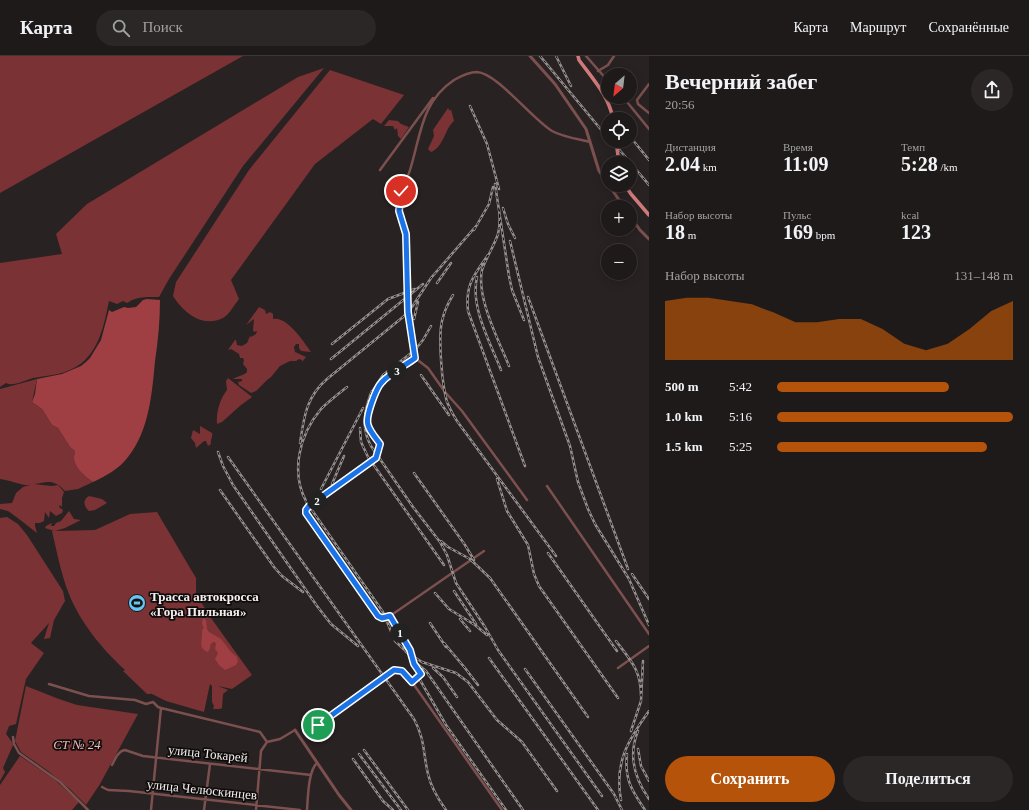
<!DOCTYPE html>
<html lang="ru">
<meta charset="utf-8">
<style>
:root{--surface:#1f1a1a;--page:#2c2727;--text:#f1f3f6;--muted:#a1a1a2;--line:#3c3839;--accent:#b45309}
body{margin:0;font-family:"Times New Roman",serif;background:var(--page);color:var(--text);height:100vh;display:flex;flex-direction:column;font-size:15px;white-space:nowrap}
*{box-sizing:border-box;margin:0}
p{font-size:13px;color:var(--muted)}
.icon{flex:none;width:22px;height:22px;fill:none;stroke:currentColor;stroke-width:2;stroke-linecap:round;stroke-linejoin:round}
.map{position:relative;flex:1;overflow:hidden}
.side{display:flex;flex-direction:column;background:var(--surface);width:380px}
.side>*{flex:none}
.needle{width:26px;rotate:208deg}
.controls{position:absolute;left:601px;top:12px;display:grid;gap:8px}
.controls a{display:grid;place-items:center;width:36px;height:36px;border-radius:50%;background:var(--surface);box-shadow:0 2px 10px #0003,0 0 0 1px var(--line);font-size:20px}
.pin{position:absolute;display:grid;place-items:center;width:34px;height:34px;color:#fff;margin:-17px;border:2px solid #fff;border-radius:50%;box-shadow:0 1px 4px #0007}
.km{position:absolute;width:20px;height:20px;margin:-10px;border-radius:50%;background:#222;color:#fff;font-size:11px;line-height:20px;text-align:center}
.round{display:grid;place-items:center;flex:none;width:42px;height:42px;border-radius:21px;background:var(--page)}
.head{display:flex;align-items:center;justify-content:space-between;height:68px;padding:0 16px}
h1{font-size:22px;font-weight:700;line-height:30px}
.stats{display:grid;grid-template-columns:repeat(3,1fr);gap:6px;height:68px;padding:4px 16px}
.stats div{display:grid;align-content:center}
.stats b{font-size:20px;font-weight:700}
.stats small{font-size:11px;font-weight:400}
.stats p{font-size:11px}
.chart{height:112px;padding:8px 16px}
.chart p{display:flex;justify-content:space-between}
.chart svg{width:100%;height:72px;margin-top:4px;fill:var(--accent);opacity:.7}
.button{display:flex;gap:8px;margin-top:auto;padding:8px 16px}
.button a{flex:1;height:46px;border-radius:24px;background:var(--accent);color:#fff;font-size:16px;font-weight:700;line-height:46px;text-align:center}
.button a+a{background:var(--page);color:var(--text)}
ul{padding:0 16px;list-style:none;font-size:13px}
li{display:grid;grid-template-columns:64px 48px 1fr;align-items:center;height:30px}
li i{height:10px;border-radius:5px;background:var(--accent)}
header{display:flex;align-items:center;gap:24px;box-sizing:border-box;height:56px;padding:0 20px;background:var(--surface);border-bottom:1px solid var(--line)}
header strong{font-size:19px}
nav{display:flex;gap:22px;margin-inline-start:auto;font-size:14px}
.search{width:280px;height:36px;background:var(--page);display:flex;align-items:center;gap:10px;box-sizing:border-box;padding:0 14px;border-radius:22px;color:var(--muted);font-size:15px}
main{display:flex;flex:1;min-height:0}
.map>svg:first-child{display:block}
.green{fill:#7a3234}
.water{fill:#9f3f43}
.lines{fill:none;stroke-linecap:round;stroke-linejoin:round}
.minor{stroke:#7b504f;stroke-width:2.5}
.tertiary{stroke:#7b504f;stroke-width:3}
.primary{stroke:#d17a7a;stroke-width:3.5}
.rail-casing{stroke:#958f8e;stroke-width:2.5}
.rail{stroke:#0f0c0c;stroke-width:1;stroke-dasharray:3;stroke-linecap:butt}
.primary-bridge{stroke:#d17a7a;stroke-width:3.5}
.route-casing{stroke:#fff;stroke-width:8}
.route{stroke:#1a73e8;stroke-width:5}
.labels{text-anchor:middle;stroke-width:3.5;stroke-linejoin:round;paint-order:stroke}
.poi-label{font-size:13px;font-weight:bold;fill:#f5f0ef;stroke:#0f0c0c;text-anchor:start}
.park-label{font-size:13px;font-style:italic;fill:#f0bab8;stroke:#0f0c0c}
.street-label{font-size:13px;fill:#f5f0ef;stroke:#0f0c0c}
</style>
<header>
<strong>Карта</strong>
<div class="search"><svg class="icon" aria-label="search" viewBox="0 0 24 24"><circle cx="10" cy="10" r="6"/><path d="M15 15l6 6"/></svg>Поиск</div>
<nav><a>Карта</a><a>Маршрут</a><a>Сохранённые</a></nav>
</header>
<main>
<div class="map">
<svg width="649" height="754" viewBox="0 0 649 754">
<rect width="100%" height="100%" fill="#292222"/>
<!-- green -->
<path class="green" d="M0,0H243L0,137Z
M324,12L243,110L169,223L159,241C147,241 137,240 127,247L123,245L117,248L109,245C104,270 98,301 72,313C60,319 46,320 33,322C25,324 13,331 6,327L0,331V207L62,198L56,178L87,148L298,21Z
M330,14L404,39L381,68L373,63L315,108L231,224L239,243C234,249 230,258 223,262C202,272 184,257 173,240L176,226L249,114Z
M448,52L450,55L451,53L454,65C445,72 444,91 431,96L428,93L434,80L433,74Z
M389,64L398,65L401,68L409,71L401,83L398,80L397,72L395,74L393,70H384Z
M259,251L265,254L266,258L270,256L273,258V263C287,260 304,286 311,296L301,295L299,292V288H296L294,291L295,296L306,301L302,306V304L299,303L296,305H290L280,310L271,321L267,324L256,335L251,337L239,329L238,326L242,325V323H233C238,320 245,319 247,316V313L243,308L244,304L243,302H240L239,298L231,293L228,294L235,284H236L237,289L242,290L247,287L250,280L251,281L256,278L257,275L254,276L253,274L254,263L246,269Z
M228,322L252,341L241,349L222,366L217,368C216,356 220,343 227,334L226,325Z
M37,323L32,346L42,353L52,369L58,372L70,391L75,395C74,408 82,420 93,426L78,433L65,435C51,419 43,429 25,429C19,428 8,424 0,423V333Z
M200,370L212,377C213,381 210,384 211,388L208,390L206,385H204L196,392L195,387L191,382L193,374L200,378Z
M33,428L52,430L58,429L64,436L62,442V451L60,449L59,451L63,454L62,457L56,460L50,455L49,462L45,456L44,465L40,467H35V470L37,477L15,460L8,455L0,453V448L12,447L16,437L23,431Z
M89,440L102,443L107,447L95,454L89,455C84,451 82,444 89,440Z
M69,455L74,463L81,464L65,472L55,475L95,474L130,458L157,456L196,522V538L211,562L252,619L232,633L218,630L228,634L223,638L222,652L220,653H213L214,650L212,646V630L210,628L204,656L166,645L150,637L151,638H147L123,615L125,614C102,593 80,566 69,538C61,518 57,496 52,475H54L45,472L46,470L52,467L51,470H54L56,467L61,465Z
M7,461L18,468L27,479L63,535L65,545L54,564L50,582L44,583L49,567L31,587L44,597L26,623L16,668L9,670L6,678L12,686L13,689L3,712L5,716L0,725V462Z
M26,630L59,643L77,649L138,658L100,728L86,749L70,733L48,715L21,696L15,685Z
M20,700L55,724L79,746L72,754H0V729Z"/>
<!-- water -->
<path class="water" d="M147,243L160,244C160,265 158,285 155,305C152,338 149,375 128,401C119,413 106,420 93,426C86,422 75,412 74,402C74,400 75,398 75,395L70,391L58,372L52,369L42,353L32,346L35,338L37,323L62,318L81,310L86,306L90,302L101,284L109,254L112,256L124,251L128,252L136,251L143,244Z
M204,562L206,564L207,573L209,576L221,583L231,596L237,601L238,605L236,609L225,614L219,609L215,603L218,597L215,593L216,588L215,586H213L210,589V592L208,596C198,592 202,586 202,578C203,572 200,576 204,572C202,569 201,565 204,562Z"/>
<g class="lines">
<!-- minor -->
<path class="minor" d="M586,0L608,25
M598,15L608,9L614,0
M649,28L637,44L638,48L649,57
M623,41L649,73
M380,114L433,42
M415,302C406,309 390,317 382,326C376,332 365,361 368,369C370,376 376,382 380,388L376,402L309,450L306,453V457L378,560L382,562L390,560L484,495
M547,430L649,578
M527,444L462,355L445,336L428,312L415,302C413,294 412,286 411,278C406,244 410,211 406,178C404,165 398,156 400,142C401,132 407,124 410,114C421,79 421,46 454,24C461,20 469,16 477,16C497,17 532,63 552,75C563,81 578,83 590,86
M390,560L410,594L414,608L421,618L412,626
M618,612L649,590
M49,628L89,640L135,644L146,648L153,646L158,651L161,652L260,676L267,686
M318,669L390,616C400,610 406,618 412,626L502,754
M13,681L14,688L19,697L60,726L88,754
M267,686L280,683L295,674
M112,709C115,703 118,695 125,694L143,700L311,719
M102,731L108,734L129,735L300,754
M151,754L161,652
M204,754L210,708
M256,754L261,695L267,686
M307,754C308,742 308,715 317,707"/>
<!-- tertiary -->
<path class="tertiary" d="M530,0L555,28L586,73L599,115L624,151
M630,160L640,174L649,183
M295,674L339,739L351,754"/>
<!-- primary -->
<path class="primary" d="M578,0L579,4C592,22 609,40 613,63
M625,129L631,138L649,159"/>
<!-- rail casing -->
<g class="rail-casing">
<path id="rail" d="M540,0L608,82
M556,0L571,30
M470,50L487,88L499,133
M632,83L649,104
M612,85L649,129
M495,128L509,220L512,234L524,264
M503,152L508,168L515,182
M499,153C500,161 500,170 498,178C494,190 486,202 482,214C476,241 499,285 509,310
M474,174L489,148L493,131
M510,185L538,301L570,390L578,426L588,453L595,468L629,523L649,569
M488,199C474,219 465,229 468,255L525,410
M477,221C470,251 490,286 501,314
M437,227L451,207
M453,239C448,247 444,256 442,265C438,282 442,329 447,346C450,353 453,359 457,365L556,500
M528,241L628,513
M414,263L418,246
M332,288L388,243L415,233
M331,303L423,228
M421,319L449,359
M347,331C338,338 329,345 321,353C299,379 290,417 307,447L383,556L395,585L410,599
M372,335C364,354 361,372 371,390L413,451L440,486L447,499L456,527L485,571L498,594L602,740
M370,339L383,319L415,294L423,284L431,270
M360,372L361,386L368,401L444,509
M300,387C304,361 306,341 327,323L403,261L412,251L431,222L477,169
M218,396L223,410L233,429L317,550L331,568L358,590
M228,401L414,663C425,683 423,697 428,718C431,731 438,743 446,754
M414,417L465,489L474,504
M497,423L507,455L528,489L534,518L539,530L618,642
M332,428L344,400
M321,433L363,352
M220,434L274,511L282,520L303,536
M441,485L448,491L470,503L490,522L588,661
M548,497L617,595
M632,518L649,543
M454,535L476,568
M435,537L449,553L475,569L487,579
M460,563L470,575
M430,567L446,591
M616,585C631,605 641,614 641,640
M444,587L465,612L478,629
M406,596L422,606L456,617L468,626L497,664L522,686L557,735
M489,602L598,754
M415,606L426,615L523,754
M433,612L443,621L457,641
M525,613L614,738L622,754
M420,624L446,669L506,754
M631,675L641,645L643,605
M638,675C628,699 635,723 649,743
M638,693L641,710L649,725
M364,694L408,754
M359,698L401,754
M627,698C624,723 632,735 645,754
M353,703L383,745L393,754
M621,744C614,707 628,684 649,655"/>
</g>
<!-- rail -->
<use href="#rail" class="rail"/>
<!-- primary-bridge -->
<path class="primary-bridge" d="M616,85L619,107"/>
</g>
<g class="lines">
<!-- route casing -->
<g class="route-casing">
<path id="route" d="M318,669L394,614L402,615L412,626L421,618L414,608L410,594L390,560L382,562L378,560L306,457V454L309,450L376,402L380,388C376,382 370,376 368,369C365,361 376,332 382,326C390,317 406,309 415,302L408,256L406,178L399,155L401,135"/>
</g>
<!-- route -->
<use href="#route" class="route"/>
</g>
<!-- icons -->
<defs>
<g id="stadium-disc" transform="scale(0.9)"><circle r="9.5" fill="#67c4f0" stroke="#0f0c0c"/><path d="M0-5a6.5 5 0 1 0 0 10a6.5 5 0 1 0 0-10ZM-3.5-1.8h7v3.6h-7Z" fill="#111"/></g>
</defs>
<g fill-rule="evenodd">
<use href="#stadium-disc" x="137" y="547"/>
</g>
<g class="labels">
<!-- poi labels -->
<g class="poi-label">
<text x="150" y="545">Трасса автокросса<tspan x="150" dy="15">«Гора Пильная»</tspan></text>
</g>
<!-- park labels -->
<g class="park-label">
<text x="77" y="693">СТ № 24</text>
</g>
<!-- street labels -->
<g class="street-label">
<text transform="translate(208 697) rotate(6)" y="5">улица Токарей</text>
<text transform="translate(202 733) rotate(6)" y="5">улица Челюскинцев</text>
</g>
</g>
</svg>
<div class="controls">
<a><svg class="needle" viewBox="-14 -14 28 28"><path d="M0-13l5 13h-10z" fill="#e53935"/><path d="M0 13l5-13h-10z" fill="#a1a1a2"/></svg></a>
<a><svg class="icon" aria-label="locate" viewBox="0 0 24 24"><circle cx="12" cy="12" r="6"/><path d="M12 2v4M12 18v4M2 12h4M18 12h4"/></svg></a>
<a><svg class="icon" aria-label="layers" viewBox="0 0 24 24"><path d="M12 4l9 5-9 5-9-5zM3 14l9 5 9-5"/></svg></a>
<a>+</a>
<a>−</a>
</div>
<div class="pin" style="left:318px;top:669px;background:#1e9e55"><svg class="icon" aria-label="arrive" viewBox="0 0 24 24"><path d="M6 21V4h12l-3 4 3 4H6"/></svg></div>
<div class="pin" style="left:401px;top:135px;background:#d93025"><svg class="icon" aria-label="check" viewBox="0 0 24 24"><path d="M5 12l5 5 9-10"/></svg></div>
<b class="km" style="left:400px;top:577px">1</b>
<b class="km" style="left:317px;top:445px">2</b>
<b class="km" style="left:397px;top:315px">3</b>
</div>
<section class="side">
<div class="head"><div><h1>Вечерний забег</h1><p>20:56</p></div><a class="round"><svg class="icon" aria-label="share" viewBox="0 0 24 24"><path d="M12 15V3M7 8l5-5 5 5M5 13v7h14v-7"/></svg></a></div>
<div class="stats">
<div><p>Дистанция</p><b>2.04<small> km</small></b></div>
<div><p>Время</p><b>11:09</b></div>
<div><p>Темп</p><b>5:28<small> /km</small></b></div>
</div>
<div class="stats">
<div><p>Набор высоты</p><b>18<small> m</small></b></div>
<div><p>Пульс</p><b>169<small> bpm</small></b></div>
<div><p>kcal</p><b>123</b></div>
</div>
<div class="chart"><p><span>Набор высоты</span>131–148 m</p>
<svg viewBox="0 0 160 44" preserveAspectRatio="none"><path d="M0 44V8L10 6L20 6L30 8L40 10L50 15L60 21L70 21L80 19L90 19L100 25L110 34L120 38L130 34L140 25L150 14L160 8V44z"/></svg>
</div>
<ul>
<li><b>500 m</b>5:42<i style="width:73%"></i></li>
<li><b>1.0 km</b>5:16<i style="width:100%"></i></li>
<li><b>1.5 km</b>5:25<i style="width:89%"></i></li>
</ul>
<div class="button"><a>Сохранить</a><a>Поделиться</a></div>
</section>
</main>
